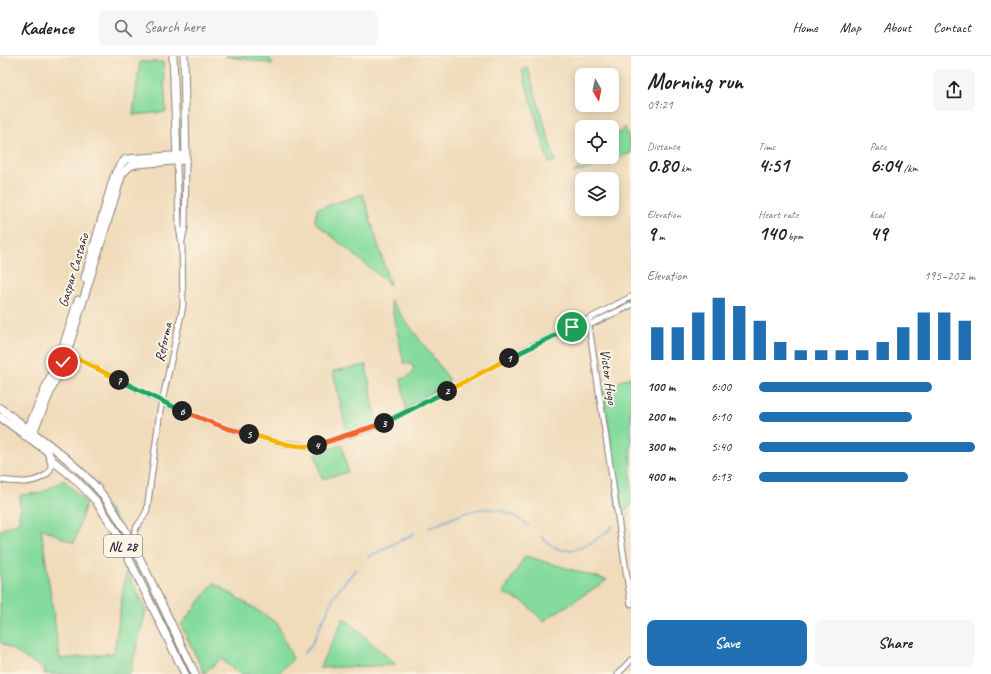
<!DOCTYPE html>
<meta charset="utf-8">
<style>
:root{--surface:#fff;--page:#f6f6f6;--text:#222;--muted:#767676;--line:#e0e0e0;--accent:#1f6fb2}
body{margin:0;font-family:Caveat,sans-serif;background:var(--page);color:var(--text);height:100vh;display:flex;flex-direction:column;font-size:15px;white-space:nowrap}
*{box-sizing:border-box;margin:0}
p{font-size:13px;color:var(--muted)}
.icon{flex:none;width:22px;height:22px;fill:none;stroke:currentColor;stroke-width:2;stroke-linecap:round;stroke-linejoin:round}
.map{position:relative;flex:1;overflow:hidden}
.details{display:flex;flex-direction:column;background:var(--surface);width:360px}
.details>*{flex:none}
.needle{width:26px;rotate:171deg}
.controls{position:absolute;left:575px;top:12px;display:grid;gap:8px}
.controls a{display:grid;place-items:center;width:44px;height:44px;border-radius:8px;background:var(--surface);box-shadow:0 2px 10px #0003;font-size:20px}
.pin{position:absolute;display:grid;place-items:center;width:34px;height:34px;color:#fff;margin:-17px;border:2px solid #fff;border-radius:50%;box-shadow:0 1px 4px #0007}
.km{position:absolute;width:20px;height:20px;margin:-10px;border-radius:50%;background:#222;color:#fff;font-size:11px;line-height:20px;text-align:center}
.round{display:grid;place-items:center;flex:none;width:42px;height:42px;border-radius:8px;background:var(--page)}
.headline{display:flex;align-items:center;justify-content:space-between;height:68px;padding:0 16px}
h1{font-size:22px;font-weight:800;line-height:30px}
.metrics{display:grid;grid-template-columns:repeat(3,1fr);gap:6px;height:68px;padding:4px 16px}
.metrics div{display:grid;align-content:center}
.metrics b{font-size:20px;font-weight:800}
.metrics small{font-size:11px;font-weight:400}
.metrics p{font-size:11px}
.chart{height:112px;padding:8px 16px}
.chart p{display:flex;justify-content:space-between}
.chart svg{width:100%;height:72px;margin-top:4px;stroke:var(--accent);stroke-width:6}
.primary-button{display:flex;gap:8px;margin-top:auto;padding:8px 16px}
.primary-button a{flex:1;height:46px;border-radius:8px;background:var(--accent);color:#fff;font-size:16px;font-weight:800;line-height:46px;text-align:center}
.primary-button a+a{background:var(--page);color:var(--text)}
ul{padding:0 16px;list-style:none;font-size:13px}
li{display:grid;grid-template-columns:64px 48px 1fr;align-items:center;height:30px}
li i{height:10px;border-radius:5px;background:var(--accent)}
header{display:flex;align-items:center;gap:24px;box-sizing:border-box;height:56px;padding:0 20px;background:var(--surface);border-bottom:1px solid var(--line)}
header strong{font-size:19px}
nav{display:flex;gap:22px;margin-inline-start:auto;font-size:14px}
.search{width:280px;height:36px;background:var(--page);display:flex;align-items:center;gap:10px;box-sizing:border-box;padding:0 14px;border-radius:8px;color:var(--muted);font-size:15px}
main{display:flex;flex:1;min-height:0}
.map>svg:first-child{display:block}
.green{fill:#85db9e;stroke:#547e6c}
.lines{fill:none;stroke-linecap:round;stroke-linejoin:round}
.stream{stroke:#6aa0d7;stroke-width:1.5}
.minor-casing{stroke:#897e7a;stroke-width:7}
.major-casing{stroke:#897e7a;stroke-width:9}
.minor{stroke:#fff;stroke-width:5}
.major{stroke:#fff;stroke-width:7}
.split-1-casing{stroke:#fff;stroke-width:8}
.split-2-casing{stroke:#fff;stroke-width:8}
.split-3-casing{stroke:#fff;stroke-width:8}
.split-4-casing{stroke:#fff;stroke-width:8}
.split-5-casing{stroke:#fff;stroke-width:8}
.split-6-casing{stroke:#fff;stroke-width:8}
.split-7-casing{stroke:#fff;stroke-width:8}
.split-8-casing{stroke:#fff;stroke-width:8}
.split-1{stroke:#22a559;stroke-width:5}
.split-2{stroke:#f5b400;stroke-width:5}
.split-3{stroke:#22a559;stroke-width:5}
.split-4{stroke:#f0652b;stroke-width:5}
.split-5{stroke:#f5b400;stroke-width:5}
.split-6{stroke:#f0652b;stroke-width:5}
.split-7{stroke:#22a559;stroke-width:5}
.split-8{stroke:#f5b400;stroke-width:5}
.labels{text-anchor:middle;stroke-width:4;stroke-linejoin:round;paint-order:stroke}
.shield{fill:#fcf5e5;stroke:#63616e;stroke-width:1}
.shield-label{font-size:13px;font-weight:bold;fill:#22223b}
.street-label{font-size:14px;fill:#22223b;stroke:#fcf5e5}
</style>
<header>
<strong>Kadence</strong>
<div class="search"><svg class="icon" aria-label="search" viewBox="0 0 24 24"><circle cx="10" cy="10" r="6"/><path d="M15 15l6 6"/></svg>Search here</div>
<nav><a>Home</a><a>Map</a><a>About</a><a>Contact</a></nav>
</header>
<main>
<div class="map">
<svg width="631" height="618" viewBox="0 0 631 618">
<rect width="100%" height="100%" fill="#fcf5e5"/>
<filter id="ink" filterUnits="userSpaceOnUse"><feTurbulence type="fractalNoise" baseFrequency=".025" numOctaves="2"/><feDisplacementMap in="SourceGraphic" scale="8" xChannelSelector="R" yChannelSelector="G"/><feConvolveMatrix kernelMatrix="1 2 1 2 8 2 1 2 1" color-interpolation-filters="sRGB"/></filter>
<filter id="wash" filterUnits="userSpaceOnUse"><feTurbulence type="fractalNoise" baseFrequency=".012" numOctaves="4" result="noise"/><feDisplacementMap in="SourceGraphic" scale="16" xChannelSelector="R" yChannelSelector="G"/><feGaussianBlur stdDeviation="0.9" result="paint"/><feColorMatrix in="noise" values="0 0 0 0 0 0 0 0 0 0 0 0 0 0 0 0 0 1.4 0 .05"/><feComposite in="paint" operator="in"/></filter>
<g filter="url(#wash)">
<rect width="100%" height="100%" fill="#f0dbba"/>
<!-- green -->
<path class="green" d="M225,0H268L273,8Z
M140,6H163L166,56L133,59Z
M528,12L555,105L549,107L522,14Z
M625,71L631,89V97L588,113L573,117L591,101H612V83Z
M363,138L390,229L315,166L317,153Z
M390,244L450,324L406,354L401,323C408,322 412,318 414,311L410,308L404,307Z
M366,309L377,367L347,377L333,315Z
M631,320V450L622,456L603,334Z
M342,389L348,416L322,423L315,397Z
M79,422L110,454L127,483L192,618H189L115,467L102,448Z
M64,424L86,447L74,487L41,472L60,603L114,597L126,515L146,554L130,618H44L45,614L0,586V474L19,466L20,439L41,437Z
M525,500L607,524L543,565L525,547L503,537Z
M214,527L277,567L293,603L278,618H240L221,603L204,617L181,569Z
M344,562L396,609L319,612Z"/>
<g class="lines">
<!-- stream -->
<path class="stream" d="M626,461L631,457
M429,472C469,456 490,439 529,470
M541,480C564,508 592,489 613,470
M368,501L415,477
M304,597L311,590L335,538L356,513"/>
</g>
</g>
<g filter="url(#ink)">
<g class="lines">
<!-- minor casing -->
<g class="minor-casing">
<path id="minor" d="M182,185L185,171L186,104
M588,263L631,548
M586,268L589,269L631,249
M66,296L162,346L199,362L226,372L277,386L311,391L380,369L532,290L581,267L631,241
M0,424C17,426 31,429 46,419C52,414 52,409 49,402
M138,493C129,469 139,473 147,454L160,355L183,250L182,188L179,172L177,105
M618,618L631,604"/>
</g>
<!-- major casing -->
<g class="major-casing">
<path id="major" d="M173,0L177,104
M85,222L112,127C115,117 118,110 126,103L186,99
M0,352C33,377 68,400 96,431C118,456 132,487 147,517C163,550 179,584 195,618
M0,361L47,395L52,404L75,423L96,445L115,474L185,618
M25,380L62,294L78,244
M30,383L67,297L122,118L130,110L137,108L186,104L184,0"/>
</g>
<!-- minor -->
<use href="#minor" class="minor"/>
<!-- major -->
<use href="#major" class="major"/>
</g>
</g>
<g class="lines" filter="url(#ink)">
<!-- split-1 casing -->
<g class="split-1-casing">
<path id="split-1" d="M509,302L572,271"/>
</g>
<!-- split-2 casing -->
<g class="split-2-casing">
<path id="split-2" d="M447,335L509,302"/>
</g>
<!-- split-3 casing -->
<g class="split-3-casing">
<path id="split-3" d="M384,367L447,335"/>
</g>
<!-- split-4 casing -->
<g class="split-4-casing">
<path id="split-4" d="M317,389L384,367"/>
</g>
<!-- split-5 casing -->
<g class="split-5-casing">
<path id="split-5" d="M249,378C268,383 298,394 317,389"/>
</g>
<!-- split-6 casing -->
<g class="split-6-casing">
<path id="split-6" d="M182,355L226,372L249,378"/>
</g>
<!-- split-7 casing -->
<g class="split-7-casing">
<path id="split-7" d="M119,324L182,355"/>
</g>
<!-- split-8 casing -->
<g class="split-8-casing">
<path id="split-8" d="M63,306L67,297L119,324"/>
</g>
<!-- split-1 -->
<use href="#split-1" class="split-1"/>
<!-- split-2 -->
<use href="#split-2" class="split-2"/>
<!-- split-3 -->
<use href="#split-3" class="split-3"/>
<!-- split-4 -->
<use href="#split-4" class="split-4"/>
<!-- split-5 -->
<use href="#split-5" class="split-5"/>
<!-- split-6 -->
<use href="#split-6" class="split-6"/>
<!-- split-7 -->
<use href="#split-7" class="split-7"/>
<!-- split-8 -->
<use href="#split-8" class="split-8"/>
</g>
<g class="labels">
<!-- shield labels -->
<rect class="shield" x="104" y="479" width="38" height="22" rx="3"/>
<g class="shield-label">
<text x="123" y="495">NL 28</text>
</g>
<!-- street labels -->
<g class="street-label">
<text transform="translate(73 214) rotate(-73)" y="5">Gaspar Castaño</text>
<text transform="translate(163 286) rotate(-78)" y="5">Reforma</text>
<text transform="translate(609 321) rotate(82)" y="5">Victor Hugo</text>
</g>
</g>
</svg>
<div class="controls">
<a><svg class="needle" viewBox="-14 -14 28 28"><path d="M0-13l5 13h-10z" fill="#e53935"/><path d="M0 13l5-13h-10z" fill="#767676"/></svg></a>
<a><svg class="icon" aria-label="locate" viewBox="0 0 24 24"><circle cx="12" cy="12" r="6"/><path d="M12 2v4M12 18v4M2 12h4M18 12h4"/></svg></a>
<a><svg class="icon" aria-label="layers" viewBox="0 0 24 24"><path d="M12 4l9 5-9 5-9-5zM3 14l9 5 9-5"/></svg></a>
</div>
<div class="pin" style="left:572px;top:271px;background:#1e9e55"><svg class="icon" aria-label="arrive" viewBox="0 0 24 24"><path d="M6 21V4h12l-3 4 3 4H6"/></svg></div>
<div class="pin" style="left:63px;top:306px;background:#d93025"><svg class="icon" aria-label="check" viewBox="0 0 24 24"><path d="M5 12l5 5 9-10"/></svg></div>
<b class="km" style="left:509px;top:302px">1</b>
<b class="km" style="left:447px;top:335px">2</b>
<b class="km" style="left:384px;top:367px">3</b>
<b class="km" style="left:317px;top:389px">4</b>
<b class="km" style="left:249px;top:378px">5</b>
<b class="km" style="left:182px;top:355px">6</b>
<b class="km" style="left:119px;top:324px">7</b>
</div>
<section class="details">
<div class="headline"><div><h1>Morning run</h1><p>09:21</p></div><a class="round"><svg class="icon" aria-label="share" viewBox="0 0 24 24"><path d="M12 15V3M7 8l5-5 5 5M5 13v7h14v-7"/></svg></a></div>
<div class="metrics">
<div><p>Distance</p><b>0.80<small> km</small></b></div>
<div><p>Time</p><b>4:51</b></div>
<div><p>Pace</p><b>6:04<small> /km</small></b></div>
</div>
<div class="metrics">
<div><p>Elevation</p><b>9<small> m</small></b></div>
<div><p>Heart rate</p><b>140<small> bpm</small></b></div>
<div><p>kcal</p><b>49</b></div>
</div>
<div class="chart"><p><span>Elevation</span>195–202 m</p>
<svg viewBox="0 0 160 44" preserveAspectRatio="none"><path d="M5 44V24M15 44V24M25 44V15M35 44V6M45 44V11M55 44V20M65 44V33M75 44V38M85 44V38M95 44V38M105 44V38M115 44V33M125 44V24M135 44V15M145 44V15M155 44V20"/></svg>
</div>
<ul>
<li><b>100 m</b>6:00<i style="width:80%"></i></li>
<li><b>200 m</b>6:10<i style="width:71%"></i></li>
<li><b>300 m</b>5:40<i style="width:100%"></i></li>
<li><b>400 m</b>6:13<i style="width:69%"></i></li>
</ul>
<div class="primary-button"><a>Save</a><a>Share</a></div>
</section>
</main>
